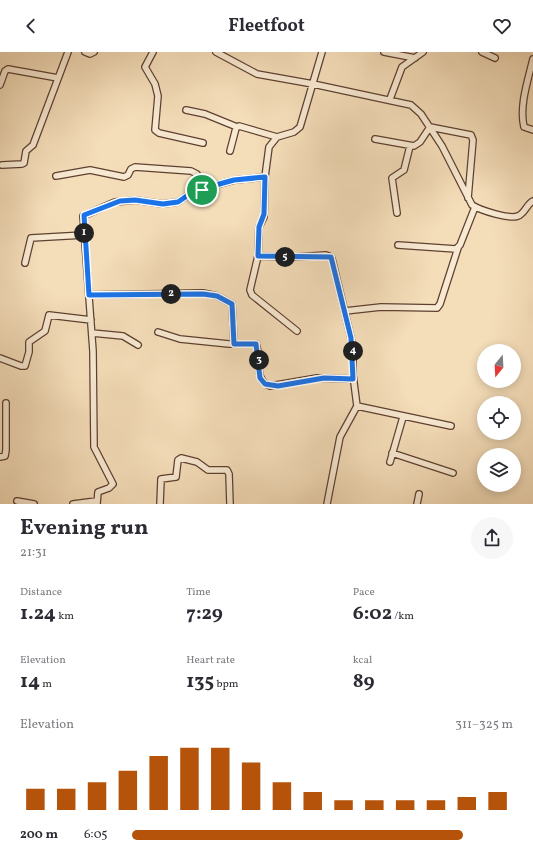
<!DOCTYPE html>
<meta charset="utf-8">
<style>
:root{--surface:#fff;--page:#f7f7f7;--text:#2b2b33;--muted:#7c7c81;--accent:#b45309}
body{margin:0;font-family:Vollkorn,serif;background:var(--page);color:var(--text);height:100vh;display:flex;flex-direction:column;font-size:15px;white-space:nowrap}
*{box-sizing:border-box;margin:0}
p{font-size:13px;color:var(--muted)}
.icon{flex:none;width:22px;height:22px;fill:none;stroke:currentColor;stroke-width:2;stroke-linecap:round;stroke-linejoin:round}
.map{position:relative;height:452px;overflow:hidden}
.drawer{display:flex;flex-direction:column;background:var(--surface);flex:1}
.drawer>*{flex:none}
.needle{width:26px;rotate:198deg}
.controls{position:absolute;left:477px;top:292px;display:grid;gap:8px}
.controls a{display:grid;place-items:center;width:44px;height:44px;border-radius:50%;background:var(--surface);box-shadow:0 2px 10px #0003;font-size:20px}
.pin{position:absolute;display:grid;place-items:center;width:34px;height:34px;color:#fff;margin:-17px;border:2px solid #fff;border-radius:50%;box-shadow:0 1px 4px #0007}
.km{position:absolute;width:20px;height:20px;margin:-10px;border-radius:50%;background:#222;color:#fff;font-size:11px;line-height:20px;text-align:center}
.round{display:grid;place-items:center;flex:none;width:42px;height:42px;border-radius:21px;background:var(--page)}
.headline{display:flex;align-items:center;justify-content:space-between;height:68px;padding:0 20px}
h1{font-size:22px;font-weight:700;line-height:30px}
.figures{display:grid;grid-template-columns:repeat(3,1fr);gap:6px;height:68px;padding:4px 20px}
.figures div{display:grid;align-content:center}
.figures b{font-size:20px;font-weight:700}
.figures small{font-size:11px;font-weight:400}
.figures p{font-size:11px}
.chart{height:112px;padding:8px 20px}
.chart p{display:flex;justify-content:space-between}
.chart svg{width:100%;height:72px;margin-top:4px;stroke:var(--accent);stroke-width:6}
ul{padding:0 20px;list-style:none;font-size:13px}
li{display:grid;grid-template-columns:64px 48px 1fr;align-items:center;height:30px}
li i{height:10px;border-radius:5px;background:var(--accent)}
header{display:flex;justify-content:space-between;align-items:center;height:52px;padding:0 20px;background:var(--surface);font-size:18px;font-weight:700}
.map>svg:first-child{display:block}
.lines{fill:none;stroke-linecap:round;stroke-linejoin:round}
.minor-casing{stroke:#5d4030;stroke-width:8}
.minor{stroke:#f8e9d2;stroke-width:5.5}
.route-casing{stroke:#fff;stroke-width:8}
.route{stroke:#1a73e8;stroke-width:5}
</style>
<header><svg class="icon" aria-label="back" viewBox="0 0 24 24"><path d="M15 5l-7 7 7 7"/></svg>Fleetfoot<svg class="icon" aria-label="heart" viewBox="0 0 24 24"><path d="M12 20l-8-8c-3-5 5-10 8-4 3-6 11-1 8 4z"/></svg></header>
<div class="map">
<svg width="533" height="452" viewBox="0 0 533 452">
<rect width="100%" height="100%" fill="#f4ddb9"/>
<filter id="stains"><feTurbulence type="fractalNoise" baseFrequency=".005" numOctaves="4"/><feColorMatrix values="0 0 0 0 .2 0 0 0 0 .09 0 0 0 0 .02 0 0 0 .5 -.17"/></filter>
<radialGradient id="worn" r=".72"><stop offset=".6" stop-color="#630" stop-opacity="0"/><stop offset="1" stop-color="#630" stop-opacity=".3"/></radialGradient>
<g class="lines">
<!-- minor casing -->
<g class="minor-casing">
<path id="minor" d="M85,0L90,2L94,0
M153,0L145,15L155,32L158,44L155,78L159,81L203,91
M216,0L257,22L313,32L411,53L421,62L442,94L472,153C480,158 512,169 520,163C526,159 527,152 533,149
M384,0L415,6
M482,0L495,6
M533,7C528,28 519,54 524,75L533,78
M0,33L5,19L8,17L58,26
M390,47L402,15L423,0
M186,58L205,62L237,75
M375,87L414,94L420,90L430,75L471,83L473,88L468,146
M230,99L236,76L239,74L277,85
M2,113L22,112L24,111L26,99L33,93L68,0
M56,124L90,118L124,125L128,123L131,117L135,115L191,119L197,122L202,138
M397,161L392,126L404,118L410,94
M398,193L456,197L460,193L475,155
M258,204L295,205L326,203L331,205L332,207L351,286L353,303V323L357,354L340,385L327,452
M25,211L31,186L84,183
M89,243L203,241L217,244L232,252L234,292
M345,259L381,255L437,256L440,252L458,196
M297,279L252,243L250,238L258,204L259,175L264,165L265,125L269,95L277,85L294,80L300,75L322,0
M158,280L180,287L229,292H256C262,306 253,328 270,334L317,326L353,327
M92,281L123,284L138,293
M0,306L21,314H25L29,300V290L45,279L49,263L91,268
M357,354L451,374
M392,401L453,421
M0,405L5,404L6,398V351
M390,410L403,365
M17,449L34,452
M73,452L96,449
M97,452L98,440L109,436L113,432L94,395L93,299L83,164L115,150L135,148L163,152L178,150L194,139L235,128L265,125
M160,452L161,427L176,425L178,408L181,406L197,410L208,418H227L229,422L230,452
M417,452L419,442"/>
</g>
<!-- minor -->
<use href="#minor" class="minor"/>
</g>
<g class="lines">
<!-- route casing -->
<g class="route-casing">
<path id="route" d="M265,125L264,162L259,175L258,204L331,205L351,286L353,327L324,326L278,334L265,332L260,326L256,292H234L232,252L217,244L203,242L89,243L84,163L120,149L135,148L163,152L178,150L194,139L234,128Z"/>
</g>
<!-- route -->
<use href="#route" class="route"/>
</g>
<rect width="100%" height="100%" filter="url(#stains)"/>
<rect width="100%" height="100%" fill="url(#worn)"/>
</svg>
<div class="controls">
<a><svg class="needle" viewBox="-14 -14 28 28"><path d="M0-13l5 13h-10z" fill="#e53935"/><path d="M0 13l5-13h-10z" fill="#7c7c81"/></svg></a>
<a><svg class="icon" aria-label="locate" viewBox="0 0 24 24"><circle cx="12" cy="12" r="6"/><path d="M12 2v4M12 18v4M2 12h4M18 12h4"/></svg></a>
<a><svg class="icon" aria-label="layers" viewBox="0 0 24 24"><path d="M12 4l9 5-9 5-9-5zM3 14l9 5 9-5"/></svg></a>
</div>
<div class="pin" style="left:202px;top:138px;background:#1e9e55"><svg class="icon" aria-label="arrive" viewBox="0 0 24 24"><path d="M6 21V4h12l-3 4 3 4H6"/></svg></div>
<b class="km" style="left:84px;top:181px">1</b>
<b class="km" style="left:171px;top:242px">2</b>
<b class="km" style="left:259px;top:308px">3</b>
<b class="km" style="left:353px;top:299px">4</b>
<b class="km" style="left:285px;top:205px">5</b>
</div>
<section class="drawer">
<div class="headline"><div><h1>Evening run</h1><p>21:31</p></div><a class="round"><svg class="icon" aria-label="share" viewBox="0 0 24 24"><path d="M12 15V3M7 8l5-5 5 5M5 13v7h14v-7"/></svg></a></div>
<div class="figures">
<div><p>Distance</p><b>1.24<small> km</small></b></div>
<div><p>Time</p><b>7:29</b></div>
<div><p>Pace</p><b>6:02<small> /km</small></b></div>
</div>
<div class="figures">
<div><p>Elevation</p><b>14<small> m</small></b></div>
<div><p>Heart rate</p><b>135<small> bpm</small></b></div>
<div><p>kcal</p><b>89</b></div>
</div>
<div class="chart"><p><span>Elevation</span>311–325 m</p>
<svg viewBox="0 0 160 44" preserveAspectRatio="none"><path d="M5 44V31M15 44V31M25 44V27M35 44V20M45 44V11M55 44V6M65 44V6M75 44V15M85 44V27M95 44V33M105 44V38M115 44V38M125 44V38M135 44V38M145 44V36M155 44V33"/></svg>
</div>
<ul>
<li><b>200 m</b>6:05<i style="width:87%"></i></li>
</ul>
</section>
